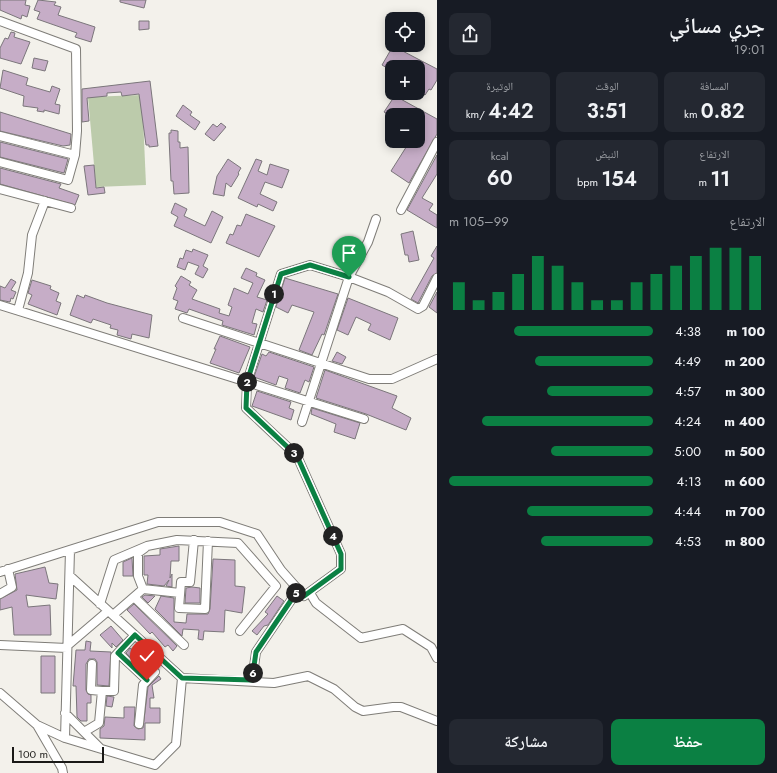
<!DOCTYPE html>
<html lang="ar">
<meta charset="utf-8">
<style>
:root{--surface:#171b24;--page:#242831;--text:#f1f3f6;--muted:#9ea1a6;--accent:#0b8043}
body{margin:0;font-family:Jost,"Noto Naskh Arabic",sans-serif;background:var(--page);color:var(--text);direction:rtl;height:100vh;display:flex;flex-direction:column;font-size:15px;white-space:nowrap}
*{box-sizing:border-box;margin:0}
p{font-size:13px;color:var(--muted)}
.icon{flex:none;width:22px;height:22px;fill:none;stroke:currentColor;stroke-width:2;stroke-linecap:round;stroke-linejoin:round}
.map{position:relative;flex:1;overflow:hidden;direction:ltr}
.drawer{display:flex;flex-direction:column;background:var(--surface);width:340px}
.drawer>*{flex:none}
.fabs{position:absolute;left:385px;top:12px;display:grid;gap:8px}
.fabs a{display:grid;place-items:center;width:40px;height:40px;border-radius:8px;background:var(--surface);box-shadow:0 2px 10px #0003;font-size:20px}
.scale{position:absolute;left:12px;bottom:10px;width:92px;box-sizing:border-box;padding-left:4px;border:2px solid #1a1917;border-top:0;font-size:11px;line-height:14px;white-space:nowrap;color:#1a1917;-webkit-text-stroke:3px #f3f1eb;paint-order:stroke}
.pin{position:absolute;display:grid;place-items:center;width:34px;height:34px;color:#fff;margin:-41px -17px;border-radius:50% 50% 50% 0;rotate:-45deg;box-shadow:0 0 4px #0007}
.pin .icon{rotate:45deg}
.km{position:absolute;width:20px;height:20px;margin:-10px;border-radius:50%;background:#222;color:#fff;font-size:11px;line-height:20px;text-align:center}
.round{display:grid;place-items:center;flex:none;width:42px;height:42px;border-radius:8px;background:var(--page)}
.headline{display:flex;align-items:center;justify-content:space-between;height:68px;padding:0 12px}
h1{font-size:22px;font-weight:600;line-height:30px}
.metrics{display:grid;grid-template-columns:repeat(3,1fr);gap:6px;height:68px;padding:4px 12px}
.metrics div{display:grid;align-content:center;border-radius:8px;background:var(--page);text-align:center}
.metrics b{font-size:20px;font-weight:600}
.metrics small{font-size:11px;font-weight:400}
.metrics p{font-size:11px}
.chart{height:112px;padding:8px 12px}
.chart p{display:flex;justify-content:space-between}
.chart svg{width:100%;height:72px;margin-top:4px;stroke:var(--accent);stroke-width:6}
.primary-button{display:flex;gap:8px;margin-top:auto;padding:8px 12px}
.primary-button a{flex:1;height:46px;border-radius:8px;background:var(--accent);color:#fff;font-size:16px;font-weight:600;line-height:46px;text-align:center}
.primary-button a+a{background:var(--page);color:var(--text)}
ul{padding:0 12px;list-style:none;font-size:13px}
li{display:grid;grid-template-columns:64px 48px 1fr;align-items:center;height:30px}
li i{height:10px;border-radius:5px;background:var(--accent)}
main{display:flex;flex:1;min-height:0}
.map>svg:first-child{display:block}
.green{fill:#bccbab}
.building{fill:#c6adc7;stroke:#7b767b}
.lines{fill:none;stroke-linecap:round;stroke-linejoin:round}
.minor-casing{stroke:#7f7d78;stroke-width:10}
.minor{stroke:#fff;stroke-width:8}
.route-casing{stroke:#fff;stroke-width:8}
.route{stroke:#0b8043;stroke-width:5}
</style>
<main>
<section class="drawer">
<div class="headline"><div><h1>جري مسائي</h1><p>19:01</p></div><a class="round"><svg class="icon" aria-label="share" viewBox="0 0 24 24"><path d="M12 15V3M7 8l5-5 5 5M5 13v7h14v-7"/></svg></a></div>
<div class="metrics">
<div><p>المسافة</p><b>0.82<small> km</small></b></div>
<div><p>الوقت</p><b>3:51</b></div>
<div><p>الوتيرة</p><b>4:42<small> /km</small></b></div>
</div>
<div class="metrics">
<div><p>الارتفاع</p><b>11<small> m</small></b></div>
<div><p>النبض</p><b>154<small> bpm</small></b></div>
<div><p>kcal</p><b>60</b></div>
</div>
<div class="chart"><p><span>الارتفاع</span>99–105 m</p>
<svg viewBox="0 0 160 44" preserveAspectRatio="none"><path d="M5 44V27M15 44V38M25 44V33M35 44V22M45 44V11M55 44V17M65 44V27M75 44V38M85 44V38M95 44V27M105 44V22M115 44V17M125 44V11M135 44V6M145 44V6M155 44V11"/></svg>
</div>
<ul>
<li><b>100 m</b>4:38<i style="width:68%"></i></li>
<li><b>200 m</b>4:49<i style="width:58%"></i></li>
<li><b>300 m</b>4:57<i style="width:52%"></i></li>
<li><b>400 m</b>4:24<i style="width:84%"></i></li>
<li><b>500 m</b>5:00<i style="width:50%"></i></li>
<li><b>600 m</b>4:13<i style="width:100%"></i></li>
<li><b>700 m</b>4:44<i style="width:62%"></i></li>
<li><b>800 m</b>4:53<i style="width:55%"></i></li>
</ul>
<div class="primary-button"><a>حفظ</a><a>مشاركة</a></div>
</section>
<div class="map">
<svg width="437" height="773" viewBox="0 0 437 773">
<rect width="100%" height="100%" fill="#f3f1eb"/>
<!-- green -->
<path class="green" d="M142,95L146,185L96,187L88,97Z"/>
<!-- building -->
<path class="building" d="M0,0H26L25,5L30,6L27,17L22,15L21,19L0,10Z
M38,0L56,2L54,5L61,7L58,15L95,27L91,42L75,37L77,33L37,19L40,12L34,10Z
M120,0H146L144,8L120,2Z
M139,21H149V29L139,30Z
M11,32L15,33L14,37L30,42L21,64L0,58V48L5,38L8,39Z
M393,46L437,69V80L431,90L429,89L425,95L418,90V67H392V71L382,65Z
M34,58L48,61L45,71L32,68Z
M3,70L28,78L26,85L50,92L52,86L60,89L55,104L60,105L59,114L44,110V112L37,111L38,108L23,106L24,96L0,88Z
M150,81L158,146L149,147V145H146L139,94L122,96L121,92L107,93V96L87,98L89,121L82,122V89Z
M394,97L396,99L397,97L437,119V134L409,183L391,171L410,141H418V115H389L384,112Z
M183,105L192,112L190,115L200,122L195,130L176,116Z
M0,112L71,134L70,145L63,146L0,131Z
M221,123L226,127L214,141L205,134L213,124L217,127Z
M171,130L178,131V142H180V148L188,147L189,193L174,194L173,181H171L169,138V133H171Z
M0,142L68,159L64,173L0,157Z
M437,155V174L422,198L433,204L429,210L437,215V228L407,210Z
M228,159L241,168L238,173L239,174L231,187L226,183L224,196L213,194L217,176Z
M256,159L262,161L258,171L267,175L270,164L289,170L282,188L265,182L260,194L277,202L273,211L258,204L257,207L238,198Z
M94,165L96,188L104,187L105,193L88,195L84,166Z
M0,168L61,184L59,188L79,195L75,205L0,184Z
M175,203L187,209L184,216L205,226L212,211L223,217L211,243L174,226L178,217L171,213Z
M246,214L275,226L259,257L226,243L230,234L233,235L237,225L241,226Z
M413,231L419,260L409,262L408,255H405L401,234Z
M437,246V273L432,276L418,303L411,299L434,258L431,256Z
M193,249L208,255L203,266L208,269L203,278L195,274L199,266L188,262L185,270L177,267L180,258L183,259L186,250L192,252Z
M246,268L257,273L256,276L265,280L257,297L267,300L263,312L256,309L252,323L257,324L254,335L222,325L223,321L189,309L187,313L175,309L178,301L173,299L177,288L175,286L181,276L191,282L189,285L197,290L192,299L220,309L219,313L229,316L232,307L228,305L234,288L248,294L253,283L241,278Z
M285,278L338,294L324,335L322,334L312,355L299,350L314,312L292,305L288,313L276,307Z
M11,279L16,282L11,290L16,292L13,299L11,298L10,302L0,300V286L5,288Z
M32,280L51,286L50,289L59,293L56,301L61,303L57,315L28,304L32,295L28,293Z
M437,292V313L429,307Z
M77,295L84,298L85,295L107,303L152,315L149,338L132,334L131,339L117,335L118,330L110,328L111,325L93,319L91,323L70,315Z
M348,298L398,318L390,340L368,330L371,324L356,317L348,335L337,330Z
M220,336L250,347L239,373L210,363L216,349H214Z
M269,352L314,367L309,382L305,380L300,393L285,388L288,379L279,376L276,385L254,377L262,354L266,356Z
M337,352L346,357L342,364L332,361Z
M325,370L397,396L392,408L411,418L406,430L366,414L316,398Z
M257,391L291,402L289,408L294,410L291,420L252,406Z
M312,408L360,423L355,439L334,432L336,424L311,414Z
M179,546V561H171L170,578L172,574V587L166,586L169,580L164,586L147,584L148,575H144V556L160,555V549Z
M132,558L133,576H123V562Z
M213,559L235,560V586L245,587L242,613L225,610L224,632L204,631L203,640L198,639L199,630L183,629L182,636L155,609L161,596L174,598V622L186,623L187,614H208L210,609Z
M45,567L49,583L58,584L56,599L26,595L28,607L50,605L51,635H14L12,607L0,610V599L17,590L15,574Z
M192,587L200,588V603H185L186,588Z
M145,595L155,596L148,603L142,597Z
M277,596L284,601L268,625L264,626L257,635L252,631L268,614L265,612Z
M134,604L177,646L173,651L168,645L165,647L152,632L150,634L127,610Z
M111,626L123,640L116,647L112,643V648L100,635Z
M86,641L91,642L90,651L111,652L109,686L97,685V662L95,659H89L86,664V690L88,694L91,695V703H87V721H81L77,717L76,686H73L76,650H85Z
M130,648L133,650L135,648L146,661L148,660L152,665L153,667L147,673L126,653Z
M41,656H55V693H41Z
M159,676L161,679L152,685L154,698H150V708H160V723H145V740L100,738V729L104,726L105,717L124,718V707H135L134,726L138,729L143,728L148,687Z
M107,696L114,697L112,707L106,706Z"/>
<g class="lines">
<!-- minor casing -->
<g class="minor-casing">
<path id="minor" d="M0,21L76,49L77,131L75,155
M0,136L75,155L68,180L0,162
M0,189L71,208
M401,210L437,142
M376,219L368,242L349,277L388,292L418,309L423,306L437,278
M0,305L247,382L281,274L310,265L349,277L302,422
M18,310L28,273L32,235L45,201
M183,318L369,379H392L437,359
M194,540L190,582H181L179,608L205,609L208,541
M0,572L158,522H220L257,534L281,570L304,596L341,569V554L297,456L246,408L247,382L364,419
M70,576L182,678L274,683L308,676L334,689L355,707L363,711L393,707H401L437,721
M143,589L138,576V553L145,548
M310,593L316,603L361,638L403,629L431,647L437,658
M0,594L12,587L8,569
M134,597L184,645
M100,604L114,560L147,546L177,540L238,543L276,586L240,631
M113,615L143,589L180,593
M0,645L67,648
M67,646L108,611
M118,653L147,680
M92,664L91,690L102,691
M252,681L256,652L298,590
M0,693L37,725L65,738L155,765L176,744L182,678
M65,713L100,748
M139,724L143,685L155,672
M37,725L62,768L63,773
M84,732L99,723L102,691H114L115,656L135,635
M65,738L70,550"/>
</g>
<!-- minor -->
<use href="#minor" class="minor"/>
</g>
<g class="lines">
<!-- route casing -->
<g class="route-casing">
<path id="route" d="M147,680L118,653L135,635L182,678L252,680L256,652L298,590L304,596L341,569V554L297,456L246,408L247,382L281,274L310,265L349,277"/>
</g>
<!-- route -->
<use href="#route" class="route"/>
</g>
</svg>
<div class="fabs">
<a><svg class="icon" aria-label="locate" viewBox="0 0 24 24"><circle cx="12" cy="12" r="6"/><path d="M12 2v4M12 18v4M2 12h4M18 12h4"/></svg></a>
<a>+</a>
<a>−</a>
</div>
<div class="scale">100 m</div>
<div class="pin" style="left:349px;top:277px;background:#1e9e55"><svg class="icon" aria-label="arrive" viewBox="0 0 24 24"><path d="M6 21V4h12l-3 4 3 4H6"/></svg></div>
<div class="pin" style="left:147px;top:680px;background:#d93025"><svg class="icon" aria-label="check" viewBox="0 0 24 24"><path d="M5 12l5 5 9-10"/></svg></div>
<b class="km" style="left:274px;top:294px">1</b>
<b class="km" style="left:247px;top:382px">2</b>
<b class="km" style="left:294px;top:453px">3</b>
<b class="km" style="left:333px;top:536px">4</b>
<b class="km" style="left:296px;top:593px">5</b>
<b class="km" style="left:253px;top:673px">6</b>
</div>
</main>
